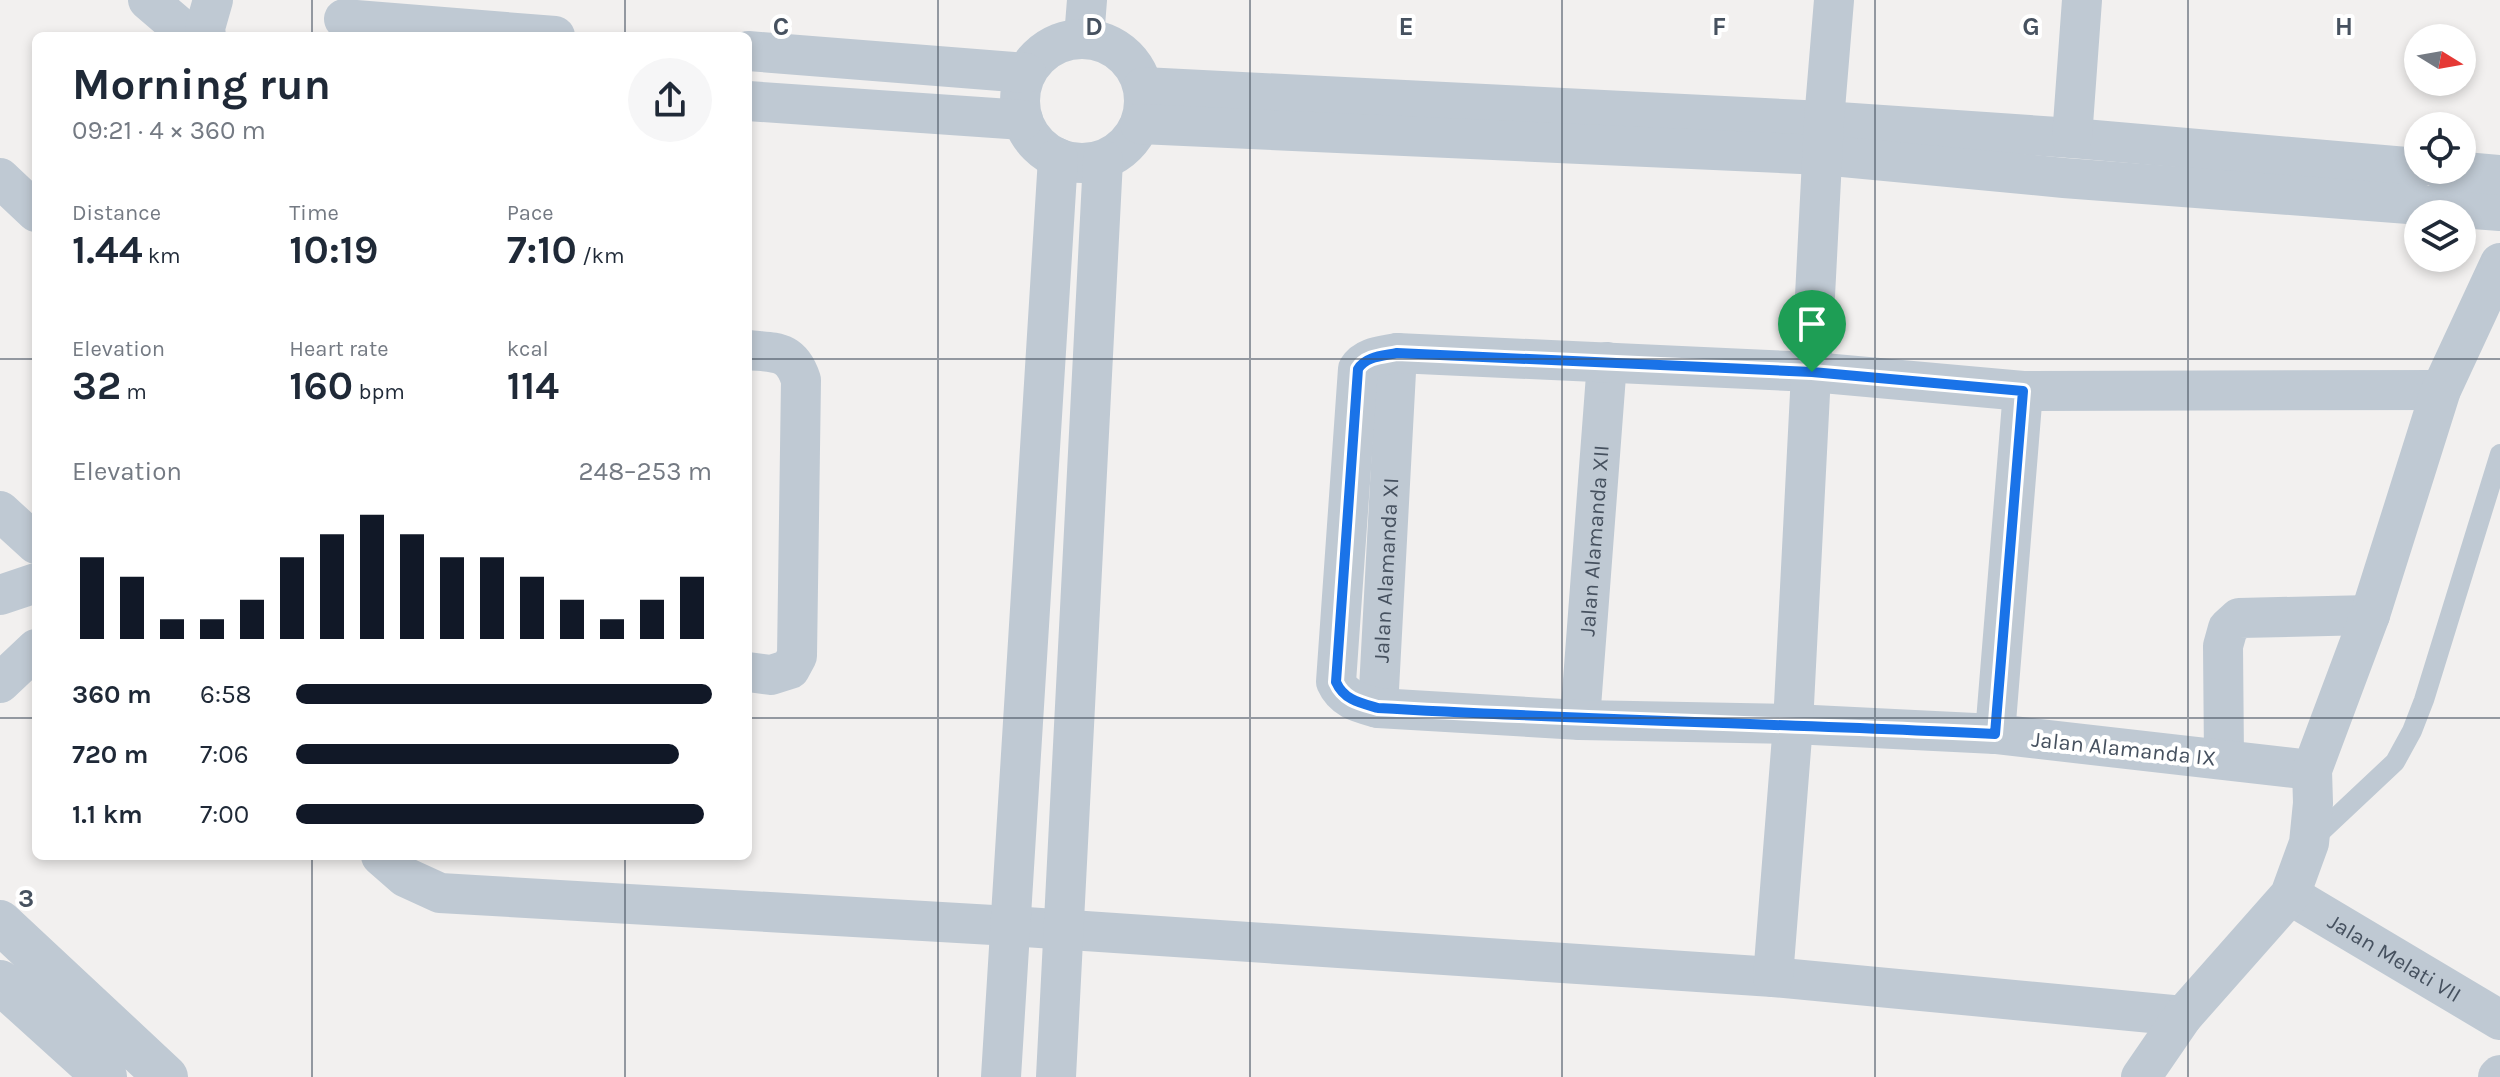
<!DOCTYPE html>
<meta charset="utf-8">
<style>
:root{--surface:#fff;--page:#f6f6f7;--text:#1f2937;--muted:#747a83;--accent:#111827}
body{margin:0;font-family:Karla,sans-serif;background:var(--page);color:var(--text);height:100vh;display:flex;flex-direction:column;font-size:30px;white-space:nowrap}
*{box-sizing:border-box;margin:0}
p{font-size:26px;color:var(--muted)}
.icon{flex:none;width:44px;height:44px;fill:none;stroke:currentColor;stroke-width:2;stroke-linecap:round;stroke-linejoin:round}
.map{position:relative;flex:1;overflow:hidden}
.sheet{position:absolute;left:32px;top:32px;width:720px;height:828px;display:flex;flex-direction:column;background:var(--surface);border-radius:12px;box-shadow:0 4px 12px #0003}
.sheet>*{flex:none}
.needle{width:52px;rotate:101deg}
.controls{position:absolute;left:2404px;top:24px;display:grid;gap:16px}
.controls a{display:grid;place-items:center;width:72px;height:72px;border-radius:50%;background:var(--surface);box-shadow:0 4px 12px #0003;font-size:40px}
.pin{position:absolute;display:grid;place-items:center;width:68px;height:68px;color:#fff;margin:-82px -34px;border-radius:50% 50% 50% 0;rotate:-45deg;box-shadow:0 0 8px #0007}
.pin .icon{rotate:45deg}
.round{display:grid;place-items:center;flex:none;width:84px;height:84px;border-radius:42px;background:var(--page)}
.summary{display:flex;align-items:center;justify-content:space-between;height:136px;padding:0 40px}
h1{font-size:44px;font-weight:700;line-height:60px}
.figures{display:grid;grid-template-columns:repeat(3,1fr);gap:12px;height:136px;padding:8px 40px}
.figures div{display:grid;align-content:center}
.figures b{font-size:40px;font-weight:700}
.figures small{font-size:22px;font-weight:400}
.figures p{font-size:22px}
.chart{height:224px;padding:16px 40px}
.chart p{display:flex;justify-content:space-between}
.chart svg{width:100%;height:144px;margin-top:8px;stroke:var(--accent);stroke-width:6}
ul{padding:0 40px;list-style:none;font-size:26px}
li{display:grid;grid-template-columns:128px 96px 1fr;align-items:center;height:60px}
li i{height:20px;border-radius:10px;background:var(--accent)}
.map>svg:first-child{display:block}
.lines{fill:none;stroke-linecap:round;stroke-linejoin:round}
.service{stroke:#bfc9d3;stroke-width:20}
.minor{stroke:#bfc9d3;stroke-width:40}
.tertiary{stroke:#bfc9d3;stroke-width:44}
.route-casing{stroke:#fff;stroke-width:16}
.route{stroke:#1a73e8;stroke-width:10}
.grid{fill:none;stroke:#46515f;stroke-width:2;stroke-opacity:0.55}
.labels{text-anchor:middle;stroke-width:8;stroke-linejoin:round;paint-order:stroke}
.street-label{font-size:22px;fill:#46515f;stroke:#fff}
.grid-label{font-size:26px;text-anchor:middle;font-weight:bold;fill:#46515f;stroke:#fff;stroke-width:8;stroke-linejoin:round;paint-order:stroke}
</style>
<div class="map">
<svg width="2500" height="1077" viewBox="0 0 2500 1077">
<rect width="100%" height="100%" fill="#f2f0ef"/>
<g class="lines">
<!-- service -->
<path class="service" d="M2312,840L2395,762L2412,731L2424,700L2500,454"/>
<!-- minor -->
<g class="minor">
<path d="M148,0L190,36"/>
<path d="M344,19L555,36"/>
<path d="M206,36L205,28L213,0"/>
<path d="M1084,38L1087,0"/>
<circle cx="1082" cy="101" r="62"/>
<path d="M748,51L1026,73"/>
<path d="M1143,87L1824,121L2072,138L2418,168"/>
<path d="M748,101L1023,120"/>
<path d="M1140,124L1822,155L2064,178L2500,211"/>
<path d="M2072,138L2082,0"/>
<path d="M2442,170L2500,175"/>
<path d="M0,178L36,212"/>
<path d="M748,350C777,353 791,350 801,380L797,656L790,669L771,675L748,672"/>
<path d="M0,511L36,544"/>
<path d="M0,595L36,583"/>
<path d="M0,683L36,649"/>
<path id="s1" d="M1378,708L1397,353"/>
<path id="s2" d="M1580,720L1607,362"/>
<path d="M1995,734L2023,391"/>
<path d="M2224,758L2223,646L2228,628L2239,618L2370,615"/>
<path d="M2312,770L1995,734L1793,724L1580,720L1378,708C1360,703 1344,700 1336,682L1358,369C1366,356 1383,356 1397,353L1812,372L2023,391L2441,390"/>
<path d="M381,856L405,877L440,893L1010,926L1773,977L2183,1016"/>
<path id="s3" d="M2290,895L2500,1020"/>
<path d="M1773,977L1793,724L1824,121L1834,0"/>
<path d="M1001,1077L1058,158"/>
<path d="M1056,1077L1103,160"/>
<path d="M2141,1077L2183,1016L2290,895L2309,843L2313,803L2312,770L2370,615L2441,390L2500,263"/>
<path d="M2498,1077L2500,1075"/>
</g>
<!-- tertiary -->
<path class="tertiary" d="M0,922L166,1077
M0,982L105,1077"/>
</g>
<g class="lines">
<!-- route casing -->
<g class="route-casing">
<path id="route" d="M1397,353L1812,372L2023,391L1995,734C1789,724 1583,720 1378,708C1360,703 1344,700 1336,682L1358,369C1366,356 1383,356 1397,353Z"/>
</g>
<!-- route -->
<use href="#route" class="route"/>
</g>
<!-- grid -->
<path class="grid" d="M312,0V36M625,0V36M938,0V1077M1250,0V1077M1562,0V1077M1875,0V1077M2188,0V1077M0,359H36M748,359H2500M0,718H36M748,718H2500M312,856V1077M625,856V1077"/>
<g class="labels">
<!-- street labels -->
<g class="street-label">
<text dy="8" stroke="none"><textPath href="#s2" startOffset="180">Jalan Alamanda XII</textPath></text>
<text dy="8" stroke="none"><textPath href="#s1" startOffset="138">Jalan Alamanda XI</textPath></text>
<text transform="translate(2124 748) rotate(6)" y="8">Jalan Alamanda IX</text>
<text dy="8" stroke="none"><textPath href="#s3" startOffset="122">Jalan Melati VII</textPath></text>
</g>
</g>
<g class="grid-label">
<text x="781" y="35">C</text>
<text x="1094" y="35">D</text>
<text x="1406" y="35">E</text>
<text x="1719" y="35">F</text>
<text x="2031" y="35">G</text>
<text x="2344" y="35">H</text>
<text x="26" y="907">3</text>
</g>
</svg>
<div class="controls">
<a><svg class="needle" viewBox="-14 -14 28 28"><path d="M0-13l5 13h-10z" fill="#e53935"/><path d="M0 13l5-13h-10z" fill="#747a83"/></svg></a>
<a><svg class="icon" aria-label="locate" viewBox="0 0 24 24"><circle cx="12" cy="12" r="6"/><path d="M12 2v4M12 18v4M2 12h4M18 12h4"/></svg></a>
<a><svg class="icon" aria-label="layers" viewBox="0 0 24 24"><path d="M12 4l9 5-9 5-9-5zM3 14l9 5 9-5"/></svg></a>
</div>
<div class="pin" style="left:1812px;top:372px;background:#1e9e55"><svg class="icon" aria-label="arrive" viewBox="0 0 24 24"><path d="M6 21V4h12l-3 4 3 4H6"/></svg></div>
<section class="sheet">
<div class="summary"><div><h1>Morning run</h1><p>09:21 · 4 × 360 m</p></div><a class="round"><svg class="icon" aria-label="share" viewBox="0 0 24 24"><path d="M12 15V3M7 8l5-5 5 5M5 13v7h14v-7"/></svg></a></div>
<div class="figures">
<div><p>Distance</p><b>1.44<small> km</small></b></div>
<div><p>Time</p><b>10:19</b></div>
<div><p>Pace</p><b>7:10<small> /km</small></b></div>
</div>
<div class="figures">
<div><p>Elevation</p><b>32<small> m</small></b></div>
<div><p>Heart rate</p><b>160<small> bpm</small></b></div>
<div><p>kcal</p><b>114</b></div>
</div>
<div class="chart"><p><span>Elevation</span>248–253 m</p>
<svg viewBox="0 0 160 44" preserveAspectRatio="none"><path d="M5 44V19M15 44V25M25 44V38M35 44V38M45 44V32M55 44V19M65 44V12M75 44V6M85 44V12M95 44V19M105 44V19M115 44V25M125 44V32M135 44V38M145 44V32M155 44V25"/></svg>
</div>
<ul>
<li><b>360 m</b>6:58<i style="width:100%"></i></li>
<li><b>720 m</b>7:06<i style="width:92%"></i></li>
<li><b>1.1 km</b>7:00<i style="width:98%"></i></li>
</ul>
</section>
</div>
